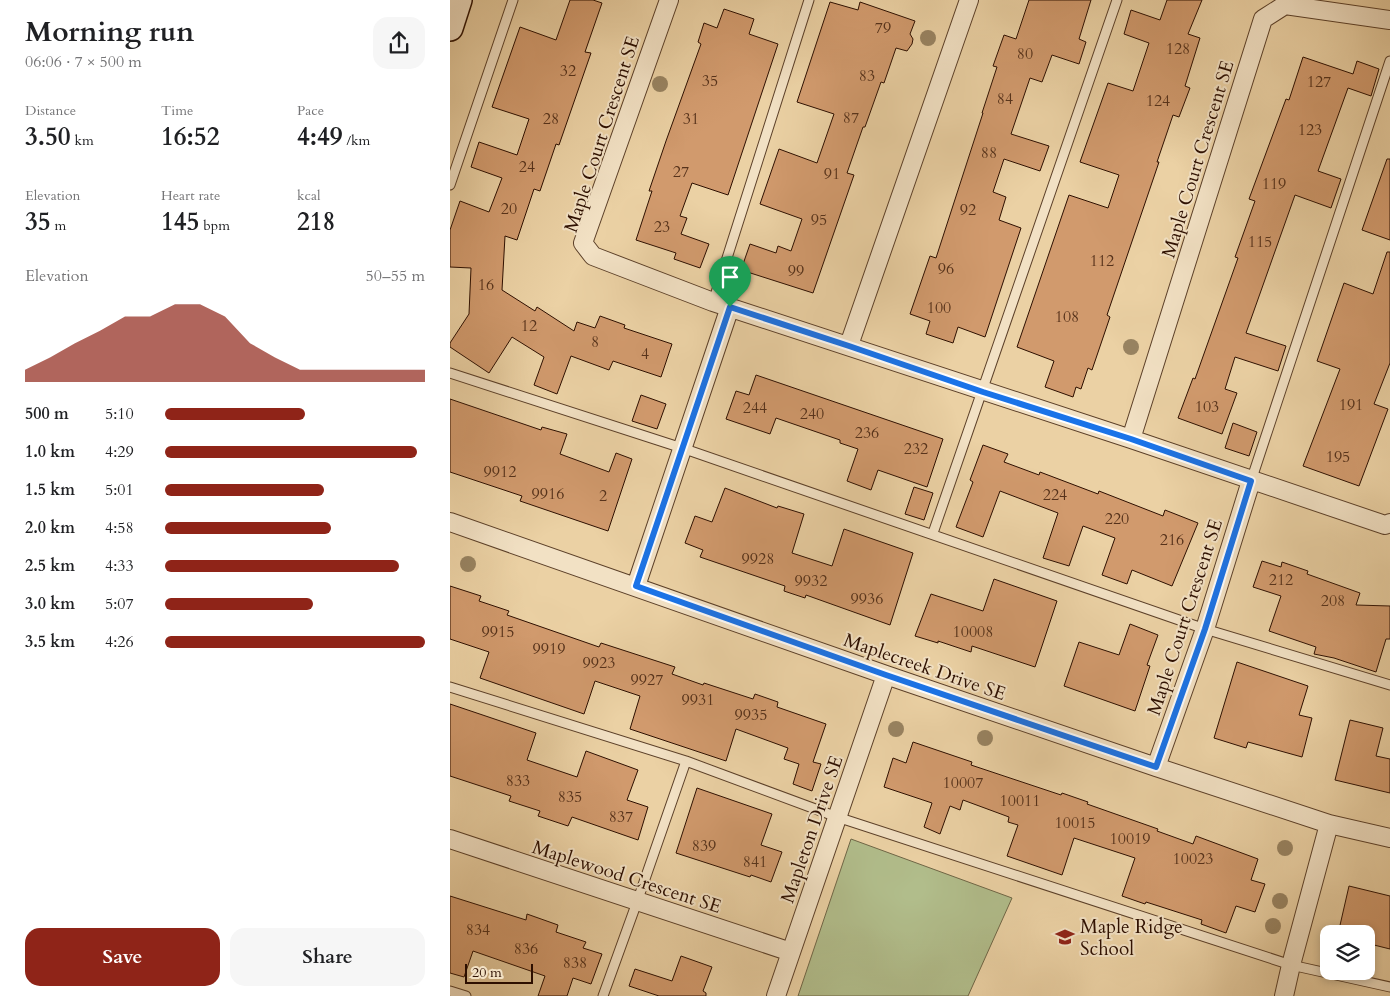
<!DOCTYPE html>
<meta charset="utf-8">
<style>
:root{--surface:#fff;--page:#f6f6f6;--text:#202124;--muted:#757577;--accent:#8f2418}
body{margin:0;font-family:Cardo,serif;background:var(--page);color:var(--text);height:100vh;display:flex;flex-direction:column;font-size:19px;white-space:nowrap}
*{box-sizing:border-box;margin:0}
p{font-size:16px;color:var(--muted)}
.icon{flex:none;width:28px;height:28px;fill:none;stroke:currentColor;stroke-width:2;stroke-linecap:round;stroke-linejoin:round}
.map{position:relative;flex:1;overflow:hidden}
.sheet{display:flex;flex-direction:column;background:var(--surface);width:450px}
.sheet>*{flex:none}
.buttons{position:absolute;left:870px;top:925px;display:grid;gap:10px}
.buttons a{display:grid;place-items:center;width:55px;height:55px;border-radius:10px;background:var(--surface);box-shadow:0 2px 8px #0003;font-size:25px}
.scale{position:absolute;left:15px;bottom:12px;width:68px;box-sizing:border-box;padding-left:5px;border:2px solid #2d0f00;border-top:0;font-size:14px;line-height:18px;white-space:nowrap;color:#2d0f00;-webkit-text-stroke:4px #f2e1c4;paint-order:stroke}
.pin{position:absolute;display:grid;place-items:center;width:42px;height:42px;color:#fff;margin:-51px -21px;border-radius:50% 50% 50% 0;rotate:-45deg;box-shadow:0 0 5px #0007}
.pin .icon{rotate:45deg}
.round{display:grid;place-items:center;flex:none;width:52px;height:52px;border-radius:15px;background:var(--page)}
.headline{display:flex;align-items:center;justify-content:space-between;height:85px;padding:0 25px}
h1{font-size:28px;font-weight:700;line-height:38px}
.figures{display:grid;grid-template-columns:repeat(3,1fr);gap:8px;height:85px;padding:5px 25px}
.figures div{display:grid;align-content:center}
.figures b{font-size:25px;font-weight:700}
.figures small{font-size:14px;font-weight:400}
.figures p{font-size:14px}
.chart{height:140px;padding:10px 25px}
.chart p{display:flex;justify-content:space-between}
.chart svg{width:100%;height:90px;margin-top:5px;fill:var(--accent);opacity:.7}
.primary-button{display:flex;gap:10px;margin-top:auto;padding:10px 25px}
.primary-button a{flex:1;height:58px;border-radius:15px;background:var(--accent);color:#fff;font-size:20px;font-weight:700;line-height:58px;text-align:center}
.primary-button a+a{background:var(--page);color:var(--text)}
ul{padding:0 25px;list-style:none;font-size:16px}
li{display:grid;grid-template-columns:80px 60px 1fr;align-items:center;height:38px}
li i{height:12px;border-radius:6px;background:var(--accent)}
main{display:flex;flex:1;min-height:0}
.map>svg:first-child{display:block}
.green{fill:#b1bd8b;stroke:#6f6646}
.building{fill:#d19a6d;stroke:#2d0f00}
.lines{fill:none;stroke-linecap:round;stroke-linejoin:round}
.lane-casing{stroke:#5c4029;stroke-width:11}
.street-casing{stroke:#5c4029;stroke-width:20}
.secondary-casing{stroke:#2d0f00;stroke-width:28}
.lane{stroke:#f2e1c4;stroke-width:9}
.street{stroke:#f2e1c4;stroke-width:18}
.secondary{stroke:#f2e1c4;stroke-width:25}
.tree{fill:#988361}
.route-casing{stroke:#fff;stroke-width:10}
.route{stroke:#1a73e8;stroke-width:6}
.labels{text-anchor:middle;stroke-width:4;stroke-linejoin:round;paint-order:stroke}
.number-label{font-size:16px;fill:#56321b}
.street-label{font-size:19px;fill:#2d0f00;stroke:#f2e1c4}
.poi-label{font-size:19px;fill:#2d0f00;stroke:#f2e1c4;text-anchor:start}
</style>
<main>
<section class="sheet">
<div class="headline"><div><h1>Morning run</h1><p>06:06 · 7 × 500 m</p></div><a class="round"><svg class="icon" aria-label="share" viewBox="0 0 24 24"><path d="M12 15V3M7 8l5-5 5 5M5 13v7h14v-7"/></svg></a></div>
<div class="figures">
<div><p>Distance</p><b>3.50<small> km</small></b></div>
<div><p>Time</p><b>16:52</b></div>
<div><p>Pace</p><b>4:49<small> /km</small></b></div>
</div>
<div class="figures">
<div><p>Elevation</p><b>35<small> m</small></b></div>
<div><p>Heart rate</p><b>145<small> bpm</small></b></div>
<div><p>kcal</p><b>218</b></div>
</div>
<div class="chart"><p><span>Elevation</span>50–55 m</p>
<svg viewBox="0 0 160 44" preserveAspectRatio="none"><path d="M0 44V38L10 32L20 25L30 19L40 12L50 12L60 6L70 6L80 12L90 25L100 32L110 38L120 38L130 38L140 38L150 38L160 38V44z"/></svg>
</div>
<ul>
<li><b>500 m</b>5:10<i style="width:54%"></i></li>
<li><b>1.0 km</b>4:29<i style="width:97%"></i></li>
<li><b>1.5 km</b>5:01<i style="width:61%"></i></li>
<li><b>2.0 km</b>4:58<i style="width:64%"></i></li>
<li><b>2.5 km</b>4:33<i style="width:90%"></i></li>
<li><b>3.0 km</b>5:07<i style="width:57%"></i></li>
<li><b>3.5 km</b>4:26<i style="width:100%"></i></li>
</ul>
<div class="primary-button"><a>Save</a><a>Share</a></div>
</section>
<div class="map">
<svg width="940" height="996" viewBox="0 0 940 996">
<rect width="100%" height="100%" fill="#ebd1a4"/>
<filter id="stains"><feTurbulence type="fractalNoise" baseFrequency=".004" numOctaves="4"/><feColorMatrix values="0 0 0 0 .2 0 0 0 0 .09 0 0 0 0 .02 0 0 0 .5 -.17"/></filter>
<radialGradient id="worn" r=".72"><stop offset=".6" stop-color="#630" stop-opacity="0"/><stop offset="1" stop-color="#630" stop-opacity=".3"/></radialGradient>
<!-- green -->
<path class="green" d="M401,839L562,898L518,996H348Z"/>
<!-- building -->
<path class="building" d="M120,0H143L152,3L135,52L141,53L109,145L106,144L90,191L84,189L67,240L55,236L52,290L85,311L87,307L124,331L127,322L145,328L150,316L175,325L174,328L222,344L211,377L163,361L159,370L121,356L107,394L84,385L94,357L62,337L39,373L0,347V343L19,314L21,268L0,267V230L10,201L39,212L52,178L21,167L29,142L67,155L79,119L42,107L70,27L106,40Z
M579,0H641L629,39L636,42L629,64L602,55L592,82L580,78L561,134L599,146L590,171L554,159L543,192L556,197L549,220L571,228L535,337L508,327L503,343L476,334L480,321L460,314L480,256L486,258L533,113H532L547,67L543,66L554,35L566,39Z
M717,0H752L738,34L750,38L735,86L740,88L729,117L723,115L707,162H709L657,315L660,317L642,370L638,368L631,389L626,387L623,397L595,387L604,361L567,347L619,195L658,208L669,175L630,162L658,83L683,91L699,43L674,34L681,10L710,20Z
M380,2L408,10L410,2L465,21L460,34L463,39L462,44L457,51L446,48L434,83L431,82L415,127H413L397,173L404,175L363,293L291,270L300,244L326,253L328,246L341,251L352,219L310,204L329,149L367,163L384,114L347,102Z
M274,9L304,19L299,34L328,44L278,195L242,183L230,216L237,218L231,234L259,244L250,268L224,259L226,253L186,240L202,191H199L216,141L251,44L248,42L254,23L267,28Z
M853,57L903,74L907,61L929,69L921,96L898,88L868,171L891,179L881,208L845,195L796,333L836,346L828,371L785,357L775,389L787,393L772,434L728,418L743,378L745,379L788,258L785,257L805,201L799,199L836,99L839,100Z
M937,159H940V240L912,230Z
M937,252H940V363L924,404L938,409L909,486L853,466L890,369L867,361L894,283L923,294Z
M306,375L493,439L477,487L428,470L421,490L397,481L408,449L390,443V440L326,418L320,434L276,419L286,391L299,395Z
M191,395L216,404L207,429L182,421Z
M0,399L91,430L92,427L117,434L110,454L159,472L166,453L182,459L158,531L70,501L72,496L0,472Z
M783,423L807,432L799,456L775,448Z
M533,445L558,454L554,462L589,475L590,472L648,494L649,491L713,516L715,510L748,523L722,586L682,570L677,584L652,575L665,538L633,526L619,566L593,558L608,513L550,491L533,537L506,527L523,482L520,480Z
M464,487L483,493L474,520L455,514Z
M275,488L327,508L328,506L354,514L342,553L382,566L394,529L463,553L440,625L356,595L355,598L334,591L335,586L250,557L253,550L235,543L245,516L262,522Z
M812,561L831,567L832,562L858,571L857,574L910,593L906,605L940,606V639H936L926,672L884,658L864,654L866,647L819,631L831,596L803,587Z
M544,579L607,601L585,667L522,646L521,652L488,641V643L465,636L481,594L533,611Z
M0,586L31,596L29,601L59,611L57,615L149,647L151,643L225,667L222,674L253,685L254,683L303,699L305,694L328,702L327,707L376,724L363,762L371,764L362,791L343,784L349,764L334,759L338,748L286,729L276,761L180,729L190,696L145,681L134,714L30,678L39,652L0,639Z
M680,624L708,635L697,665L700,666L685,711L614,686L629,642L669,655Z
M787,662L858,686L849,715L862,718L852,757L798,742L796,748L764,738Z
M0,704L86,733L77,760L127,777L136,751L188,770L177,800L198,807L188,840L122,817L118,826L88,816L90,811L59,801L61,796L0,776Z
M900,720L933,728L926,756L940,759V793L885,780Z
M463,742L522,762L521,765L611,795L612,793L638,802L637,804L708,829L707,831L743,844L746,836L808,859L801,880L815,884L805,912L786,906L776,933L751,924L752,920L696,902L695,904L672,896L685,858L624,838L612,875L557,856L568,825L558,822L559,817L513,800L510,810L500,806L490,834L474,827L482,803L434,787L443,758L456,763Z
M247,788L322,814L311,845L332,852L321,882L301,875L300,877L226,853Z
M899,886L940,896V949L916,943V934H888Z
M0,896L76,920L77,914L108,925L106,932L136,942L133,948L152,954L141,984L123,978L117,996H88L95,976L23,951L14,977L0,973Z
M231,956L262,967L253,991L256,993V996H209L179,986L185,969L222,981Z"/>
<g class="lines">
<!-- lane casing -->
<g class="lane-casing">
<path id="lane" d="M0,185L63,0
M263,302L359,0
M0,373L232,448L755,629L940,685
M801,481L940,61
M483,533L667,0
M0,687L236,761L387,817L841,965L940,987
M0,991L16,996
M153,996L187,902L236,761"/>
</g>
<!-- street casing -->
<g class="street-casing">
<path id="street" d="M219,0L133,243L143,256L263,302L681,439L935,525L940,523
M399,345L519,0
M681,439L813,19L835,5L940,20
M0,522L436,675L706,767L879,824L940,838
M186,586L280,307
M706,767L755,629L801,481
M0,839L341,952
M326,996L436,675
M834,996L841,965L879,824"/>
</g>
<!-- secondary casing -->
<g class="secondary-casing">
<path id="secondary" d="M0,28L9,0"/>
</g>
<!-- lane -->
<use href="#lane" class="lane"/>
<!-- street -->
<use href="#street" class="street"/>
<!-- secondary -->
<use href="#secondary" class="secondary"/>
</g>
<!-- trees -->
<g class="tree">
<circle cx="478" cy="38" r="8"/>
<circle cx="210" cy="84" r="8"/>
<circle cx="681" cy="347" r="8"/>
<circle cx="18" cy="564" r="8"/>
<circle cx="446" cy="729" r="8"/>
<circle cx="535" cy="738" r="8"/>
<circle cx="835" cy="848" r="8"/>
<circle cx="830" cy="901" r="8"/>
<circle cx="823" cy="926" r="8"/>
</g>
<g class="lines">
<!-- route casing -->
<g class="route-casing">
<path id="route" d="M280,307L399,346L533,392L681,439L801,481L755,629L706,767L436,675L186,586Z"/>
</g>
<!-- route -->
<use href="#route" class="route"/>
</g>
<!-- icons -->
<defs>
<g id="school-bare" transform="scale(1.5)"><path d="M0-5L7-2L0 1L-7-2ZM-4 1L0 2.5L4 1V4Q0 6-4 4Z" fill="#8f2418" stroke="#f2e1c4" stroke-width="2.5" paint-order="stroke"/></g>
</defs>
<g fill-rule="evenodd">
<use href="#school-bare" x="615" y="937"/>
</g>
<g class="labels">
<!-- number labels -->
<g class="number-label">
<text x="433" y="33">79</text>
<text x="728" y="54">128</text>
<text x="575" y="59">80</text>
<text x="118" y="76">32</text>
<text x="417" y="81">83</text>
<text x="260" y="86">35</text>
<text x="869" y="87">127</text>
<text x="555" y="104">84</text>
<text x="708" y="106">124</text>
<text x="401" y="123">87</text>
<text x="101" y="124">28</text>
<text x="241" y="124">31</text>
<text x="860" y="135">123</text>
<text x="539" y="158">88</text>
<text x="77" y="172">24</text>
<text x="231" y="177">27</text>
<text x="382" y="179">91</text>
<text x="824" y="189">119</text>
<text x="59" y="214">20</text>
<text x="518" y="215">92</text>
<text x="369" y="225">95</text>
<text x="212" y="232">23</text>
<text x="810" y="247">115</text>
<text x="652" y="266">112</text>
<text x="496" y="274">96</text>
<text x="346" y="276">99</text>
<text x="36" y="290">16</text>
<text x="489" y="313">100</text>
<text x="617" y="322">108</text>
<text x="79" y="331">12</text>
<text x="145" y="347">8</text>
<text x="195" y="359">4</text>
<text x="901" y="410">191</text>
<text x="757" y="412">103</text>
<text x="305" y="413">244</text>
<text x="362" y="419">240</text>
<text x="417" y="438">236</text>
<text x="466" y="454">232</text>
<text x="888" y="462">195</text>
<text x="50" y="477">9912</text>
<text x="98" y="499">9916</text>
<text x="605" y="500">224</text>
<text x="153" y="501">2</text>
<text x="667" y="524">220</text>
<text x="722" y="545">216</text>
<text x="308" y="564">9928</text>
<text x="831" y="585">212</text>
<text x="361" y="586">9932</text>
<text x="417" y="604">9936</text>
<text x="883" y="606">208</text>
<text x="48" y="637">9915</text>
<text x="523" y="637">10008</text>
<text x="99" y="654">9919</text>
<text x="149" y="668">9923</text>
<text x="197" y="685">9927</text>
<text x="248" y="705">9931</text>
<text x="301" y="720">9935</text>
<text x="68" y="786">833</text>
<text x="513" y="788">10007</text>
<text x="120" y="802">835</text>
<text x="570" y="806">10011</text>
<text x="171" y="822">837</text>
<text x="625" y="828">10015</text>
<text x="680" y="844">10019</text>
<text x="254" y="851">839</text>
<text x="743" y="864">10023</text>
<text x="305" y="867">841</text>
<text x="28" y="935">834</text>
<text x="76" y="954">836</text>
<text x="125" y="968">838</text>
</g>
<!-- street labels -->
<g class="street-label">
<text transform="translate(151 134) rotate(-72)" y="7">Maple Court Crescent SE</text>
<text transform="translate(747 159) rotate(-73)" y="7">Maple Court Crescent SE</text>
<text transform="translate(734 617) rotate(-72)" y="7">Maple Court Crescent SE</text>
<text transform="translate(475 666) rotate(19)" y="7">Maplecreek Drive SE</text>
<text transform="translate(361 829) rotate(-71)" y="7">Mapleton Drive SE</text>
<text transform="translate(177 876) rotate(18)" y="7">Maplewood Crescent SE</text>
</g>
<!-- poi labels -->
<g class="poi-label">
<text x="630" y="933">Maple Ridge<tspan x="630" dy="22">School</tspan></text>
</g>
</g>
<rect width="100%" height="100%" filter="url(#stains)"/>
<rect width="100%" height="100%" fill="url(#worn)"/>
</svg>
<div class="buttons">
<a><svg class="icon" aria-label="layers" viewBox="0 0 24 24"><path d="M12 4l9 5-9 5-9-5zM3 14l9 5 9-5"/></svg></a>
</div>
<div class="scale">20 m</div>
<div class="pin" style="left:280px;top:307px;background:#1e9e55"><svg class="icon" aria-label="arrive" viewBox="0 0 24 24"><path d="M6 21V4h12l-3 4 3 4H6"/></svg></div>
</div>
</main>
